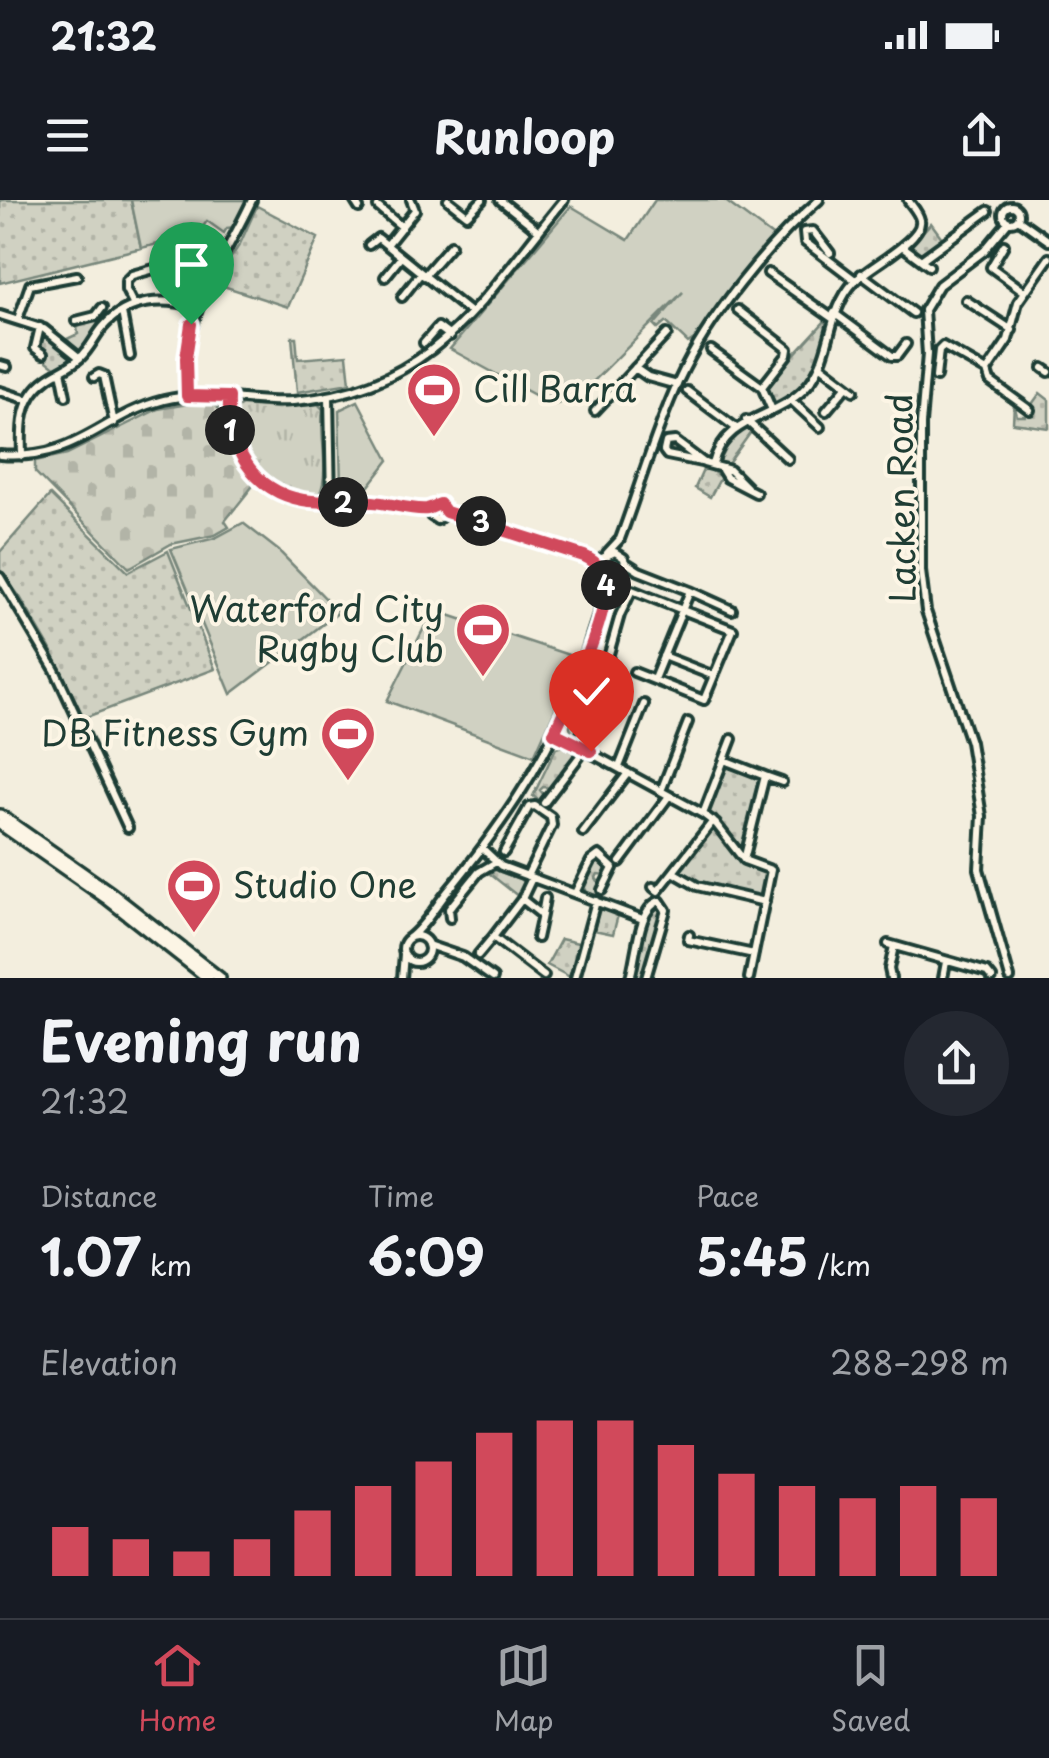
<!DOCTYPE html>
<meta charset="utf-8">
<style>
:root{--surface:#171b24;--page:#242831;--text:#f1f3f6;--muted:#9ea1a6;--line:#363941;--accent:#d1495b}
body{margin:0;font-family:"Playpen Sans",sans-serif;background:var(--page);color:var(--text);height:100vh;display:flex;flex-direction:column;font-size:38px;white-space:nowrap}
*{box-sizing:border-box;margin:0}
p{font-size:32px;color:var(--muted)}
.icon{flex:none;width:55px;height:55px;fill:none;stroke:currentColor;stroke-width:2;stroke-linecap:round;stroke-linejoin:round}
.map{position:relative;height:778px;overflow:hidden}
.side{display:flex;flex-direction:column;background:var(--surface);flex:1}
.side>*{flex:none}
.pin{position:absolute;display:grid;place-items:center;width:85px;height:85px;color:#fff;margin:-102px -42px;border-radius:50% 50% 50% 0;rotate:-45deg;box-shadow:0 0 10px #0007}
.pin .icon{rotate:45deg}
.km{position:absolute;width:50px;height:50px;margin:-25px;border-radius:50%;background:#222;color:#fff;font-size:28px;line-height:50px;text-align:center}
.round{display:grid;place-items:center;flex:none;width:105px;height:105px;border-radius:52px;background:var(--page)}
.head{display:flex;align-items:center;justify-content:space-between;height:170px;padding:0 40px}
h1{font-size:55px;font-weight:700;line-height:75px}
.metrics{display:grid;grid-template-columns:repeat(3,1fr);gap:15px;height:170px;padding:10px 40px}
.metrics div{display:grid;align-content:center}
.metrics b{font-size:50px;font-weight:700}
.metrics small{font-size:28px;font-weight:400}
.metrics p{font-size:28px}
.chart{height:280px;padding:20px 40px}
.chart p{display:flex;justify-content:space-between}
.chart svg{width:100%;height:180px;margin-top:10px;stroke:var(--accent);stroke-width:6}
.status{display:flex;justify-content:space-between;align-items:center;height:70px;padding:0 50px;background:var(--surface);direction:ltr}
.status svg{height:28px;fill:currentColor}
header{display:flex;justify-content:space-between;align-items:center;height:130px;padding:0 40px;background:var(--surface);font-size:45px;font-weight:700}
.menu{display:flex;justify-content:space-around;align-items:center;height:140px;border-top:2px solid var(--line);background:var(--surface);font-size:28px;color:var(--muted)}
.menu a{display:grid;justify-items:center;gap:5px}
.menu .active{color:var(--accent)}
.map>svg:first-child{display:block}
.grass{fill:url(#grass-dots);stroke:#78877b;stroke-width:2.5}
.cemetery{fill:url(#cemetery-stones);stroke:#78877b;stroke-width:2.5}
.park{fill:url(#park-tufts);stroke:#78877b;stroke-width:2.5}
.garden{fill:#d0d1c2;stroke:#78877b;stroke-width:2.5}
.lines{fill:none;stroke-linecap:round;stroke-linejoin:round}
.minor-casing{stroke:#1f3d34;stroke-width:14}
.major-casing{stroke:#1f3d34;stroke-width:16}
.minor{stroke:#fcf5e5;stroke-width:6}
.major{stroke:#fcf5e5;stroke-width:9}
.route-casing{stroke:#fff;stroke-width:20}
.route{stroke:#d1495b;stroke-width:12}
.labels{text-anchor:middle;stroke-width:8;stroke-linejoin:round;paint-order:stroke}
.poi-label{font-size:35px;fill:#1f3d34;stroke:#fcf5e5;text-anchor:start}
.street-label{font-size:35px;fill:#1f3d34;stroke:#fcf5e5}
</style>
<div class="status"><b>21:32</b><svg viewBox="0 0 49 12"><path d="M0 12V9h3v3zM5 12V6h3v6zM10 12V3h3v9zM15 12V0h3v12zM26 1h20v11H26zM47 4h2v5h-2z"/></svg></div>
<header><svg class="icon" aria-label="menu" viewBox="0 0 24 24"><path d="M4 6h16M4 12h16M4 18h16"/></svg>Runloop<svg class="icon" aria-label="share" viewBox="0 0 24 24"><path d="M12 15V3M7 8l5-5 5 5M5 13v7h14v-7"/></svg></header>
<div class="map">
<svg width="1049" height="778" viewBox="0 0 1049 778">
<defs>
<pattern id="grass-dots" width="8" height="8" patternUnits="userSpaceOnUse" patternTransform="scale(2.5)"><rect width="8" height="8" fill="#d0d1c2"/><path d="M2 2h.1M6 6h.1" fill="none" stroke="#b2b4a7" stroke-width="1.8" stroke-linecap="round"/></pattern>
<pattern id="cemetery-stones" width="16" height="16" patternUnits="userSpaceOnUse" patternTransform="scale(2.5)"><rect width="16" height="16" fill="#d0d1c2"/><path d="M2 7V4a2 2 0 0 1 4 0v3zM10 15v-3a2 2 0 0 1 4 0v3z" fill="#b2b4a7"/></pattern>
<pattern id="park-tufts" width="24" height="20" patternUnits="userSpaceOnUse" patternTransform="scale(2.5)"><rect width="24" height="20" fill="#d0d1c2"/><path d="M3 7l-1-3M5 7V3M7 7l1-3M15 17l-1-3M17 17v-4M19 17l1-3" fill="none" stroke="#b2b4a7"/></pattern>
</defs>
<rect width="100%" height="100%" fill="#f3eede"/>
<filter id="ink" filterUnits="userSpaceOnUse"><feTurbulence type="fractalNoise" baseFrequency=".01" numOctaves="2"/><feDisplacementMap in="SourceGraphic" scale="20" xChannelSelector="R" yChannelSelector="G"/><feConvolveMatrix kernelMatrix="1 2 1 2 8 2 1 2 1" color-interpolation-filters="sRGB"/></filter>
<g filter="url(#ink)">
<!-- grass -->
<path class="grass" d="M0,0H131L141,48L0,83Z
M257,6L318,38L288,107L214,83L240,44Z
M931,23L942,38L919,54L911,45Z
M96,121L99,127L79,153L67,139L78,134L77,127Z
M825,121L828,125C820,156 810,199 772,203L766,185Z
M43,134L72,157L57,169L38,154Z
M292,137H296L298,159L347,155L350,183L297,192Z
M1040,193L1049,200V228L1013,223L1014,203L1017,216H1025L1026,212L1029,213L1032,210L1030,207Z
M745,227L751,232L728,264L719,263L727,247Z
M709,269L721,277L710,297L695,288L703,270Z
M50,295L128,372L168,351L215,469L84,518L50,448L20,397L0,371V352Z
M590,481L602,485L595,494L586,493L585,496L591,503L578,537L572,534L569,523Z
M565,545L580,552L552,588L543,587L540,590L544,595L541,602L533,596L556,548Z
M727,563L762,578L744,652L709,613Z
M712,626L743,664L767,673L762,699L698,684L679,673Z
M604,659L611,669L606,675L598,674L596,678L601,686L599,691L603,693L601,697L587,692L582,682L593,662Z
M495,670L525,681L519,697L490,674Z
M660,705L662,711L641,778H635L647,720L655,706Z
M599,708L618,715L613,734L594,730Z
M561,739L582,744L570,777L547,765Z"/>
<!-- cemetery -->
<path class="cemetery" d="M194,203H213L220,210L222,239L253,282L252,287L225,321L229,327L215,335L171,344L129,368L35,272V261L67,254L158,209Z"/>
<!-- park -->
<path class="park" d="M318,204L323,209C319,235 330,270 320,293C271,301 239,253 236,209L242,205L278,208Z"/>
<!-- garden -->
<path class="garden" d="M131,0H247L235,27L227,28L224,33L207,21L197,35L141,48Z
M655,0H724L775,38L700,135L688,143L666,122L658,129L654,125L683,92L576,199L553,205L450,149L571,6L628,40Z
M358,201L389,260L365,291H347L341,287L339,210Z
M243,323L279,351L339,412L231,494L171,349L215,338Z
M433,410L578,458L534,556L387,501Z"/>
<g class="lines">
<!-- minor casing -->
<g class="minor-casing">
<path id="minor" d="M354,0L359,8
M448,0L467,15L482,0
M500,0L539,31
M1003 14a8 8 0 1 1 16 0a8 8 0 1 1-16 0Z
M378,7L402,27
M1018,19L1049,41
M1008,22L984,51L939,85L924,110L927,154L921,224V371L926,411L970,542L982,616L979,669L1010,778
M369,45L378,38L471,113
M387,45L415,10L411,0
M1004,45L991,67L1025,92
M902,46L929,66
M830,53L813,31L804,32L805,42L855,80
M921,60L988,11
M768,73L832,118
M861,74L913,113
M424,76L451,45
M385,77L401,57
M402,97L421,73
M966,100L1012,130
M134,106L126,90V81L132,75L165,66L167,46
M738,110L788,149L787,155L762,187L772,210
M122,112L130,156
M834,113L892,156H897L906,144
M0,115L44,129L80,158
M18,119L30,85L77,76
M76,121L96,116L102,108
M40,127L35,148L43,154
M424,143L438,127L450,136
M711,150L762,187
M0,165L7,167
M820,165L854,191
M635,168L648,177L677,185
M1043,168L1049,172
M61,171L66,196
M987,171L1008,140L1018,102L1049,58
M987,171L990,181L1030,210
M94,177L99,174L104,176L114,223
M936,177L939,150L943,146L987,171
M0,191L28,200
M687,191L736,228
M187,196C179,115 220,69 252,0
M329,196L331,302
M229,197C227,245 252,291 303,300C326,305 350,302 373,302C386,303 418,311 427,309C432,309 436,305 440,304L446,313L584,355L600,368
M791,200L820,227
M595,211L667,134
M826,211L847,186
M746,220L788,259
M0,255C79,261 100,216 164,200C207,189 249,204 293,201C435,189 481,100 564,0
M22,256C21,227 20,198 47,179C58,171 70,167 80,158C90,149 95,136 103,127C127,99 164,97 196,107
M706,263L667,255L664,251L666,242L675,241L704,263L730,270L747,287
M713,264C725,215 778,219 806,187C833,158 826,112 854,82C867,68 924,39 920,20C919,13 912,6 908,0
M722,270L727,278L756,293
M430,310L431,316L437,320L446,313
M607,353L620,339C640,286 655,231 679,180C707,119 768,44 819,0
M625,362L639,371L690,391L654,479
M602,371L613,377L621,375L625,365L624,358L615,352L602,358L600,365L606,387
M0,377L55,470L128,628
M690,391L732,410
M663,456L714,476
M601,482L620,415L632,390L733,430L704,500L634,472
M554,533L703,614L716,624L744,660L765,576L724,560
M577,544L599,490
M619,567L644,504
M765,576L782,582
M661,591L688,522
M544,603L586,548
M703,614L732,539
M713,621L673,672L697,686L765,702
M583,632L628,573
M483,649L501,666L640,718
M504,652L529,607L535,606L551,617L552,625L527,676
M744,660L771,670L749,778
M620,662L669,596
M532,678L522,699L542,715L537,738
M653,687L658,691L673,672
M575,693L591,661L599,655L613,668L602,690
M522,699L493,737L544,776
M542,715L545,698
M450,718L449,709L479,672L496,662
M689,735L688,740L754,754
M403 749a13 13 0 1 1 26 0a13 13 0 1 1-26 0Z
M409,738C425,726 435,707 448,691C498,630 541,569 572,495C585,465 598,393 621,375
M888,744L987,772L992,778
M428,745L463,757L493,778
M478,755L493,737
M402,778L404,754
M575,778L596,701
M630,778C637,755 638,706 660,701L666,710L646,778
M891,778L889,769L894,746
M943,778L946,762"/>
</g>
<!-- major casing -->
<g class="major-casing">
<path id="major" d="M0,615L110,692L220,778
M0,624L106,698L208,778"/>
</g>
<!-- minor -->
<use href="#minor" class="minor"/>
<!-- major -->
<use href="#major" class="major"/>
</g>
</g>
<g class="lines" filter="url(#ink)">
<!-- route casing -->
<g class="route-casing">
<path id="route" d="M191,124L186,158L187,196L229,197C227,245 252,291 303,300C326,304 350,301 373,302C388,303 415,311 427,309C432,308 436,305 440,304L446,312L584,356C597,362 605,371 606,386C607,417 569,502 554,533L591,551"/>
</g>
<!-- route -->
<use href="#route" class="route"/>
</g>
<!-- icons -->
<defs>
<g id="stadium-pin" transform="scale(2.875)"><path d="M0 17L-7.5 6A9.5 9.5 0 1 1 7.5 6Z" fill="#d1495b" stroke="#fcf5e5"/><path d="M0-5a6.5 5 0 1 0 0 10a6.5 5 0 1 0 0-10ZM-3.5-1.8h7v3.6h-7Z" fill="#fff"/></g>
</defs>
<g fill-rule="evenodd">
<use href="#stadium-pin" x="434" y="190"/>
<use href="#stadium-pin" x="483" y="430"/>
<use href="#stadium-pin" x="348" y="534"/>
<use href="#stadium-pin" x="194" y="686"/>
</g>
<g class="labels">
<!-- poi labels -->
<g class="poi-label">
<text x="473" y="202">Cill Barra</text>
<text x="444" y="422" text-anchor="end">Waterford City<tspan x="444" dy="40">Rugby Club</tspan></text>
<text x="309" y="546" text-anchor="end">DB Fitness Gym</text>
<text x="233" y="698">Studio One</text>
</g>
<!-- street labels -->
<g class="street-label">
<text transform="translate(902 298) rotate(-91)" y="12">Lacken Road</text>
</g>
</g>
</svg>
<div class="pin" style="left:191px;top:124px;background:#1e9e55"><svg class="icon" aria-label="arrive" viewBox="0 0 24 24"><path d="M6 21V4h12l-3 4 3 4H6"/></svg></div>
<div class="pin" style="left:591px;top:551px;background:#d93025"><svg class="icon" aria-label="check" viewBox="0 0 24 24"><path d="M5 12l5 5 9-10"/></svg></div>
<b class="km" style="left:230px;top:230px">1</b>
<b class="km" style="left:343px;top:302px">2</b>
<b class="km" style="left:481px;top:321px">3</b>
<b class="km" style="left:606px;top:385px">4</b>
</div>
<section class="side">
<div class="head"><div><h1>Evening run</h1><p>21:32</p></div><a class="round"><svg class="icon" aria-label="share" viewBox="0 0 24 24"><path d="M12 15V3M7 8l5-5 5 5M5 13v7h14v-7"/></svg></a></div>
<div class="metrics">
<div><p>Distance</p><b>1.07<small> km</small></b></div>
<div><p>Time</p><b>6:09</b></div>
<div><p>Pace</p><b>5:45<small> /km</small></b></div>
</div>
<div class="chart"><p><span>Elevation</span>288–298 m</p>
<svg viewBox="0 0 160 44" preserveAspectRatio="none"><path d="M5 44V32M15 44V35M25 44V38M35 44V35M45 44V28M55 44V22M65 44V16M75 44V9M85 44V6M95 44V6M105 44V12M115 44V19M125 44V22M135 44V25M145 44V22M155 44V25"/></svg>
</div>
</section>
<nav class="menu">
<a class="active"><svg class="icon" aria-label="home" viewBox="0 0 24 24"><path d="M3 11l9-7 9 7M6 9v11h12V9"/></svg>Home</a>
<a><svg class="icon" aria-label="map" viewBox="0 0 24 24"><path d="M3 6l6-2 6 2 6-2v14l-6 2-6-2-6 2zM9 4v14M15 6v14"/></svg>Map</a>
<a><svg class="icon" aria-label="saved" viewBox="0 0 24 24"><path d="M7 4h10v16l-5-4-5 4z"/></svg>Saved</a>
</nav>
